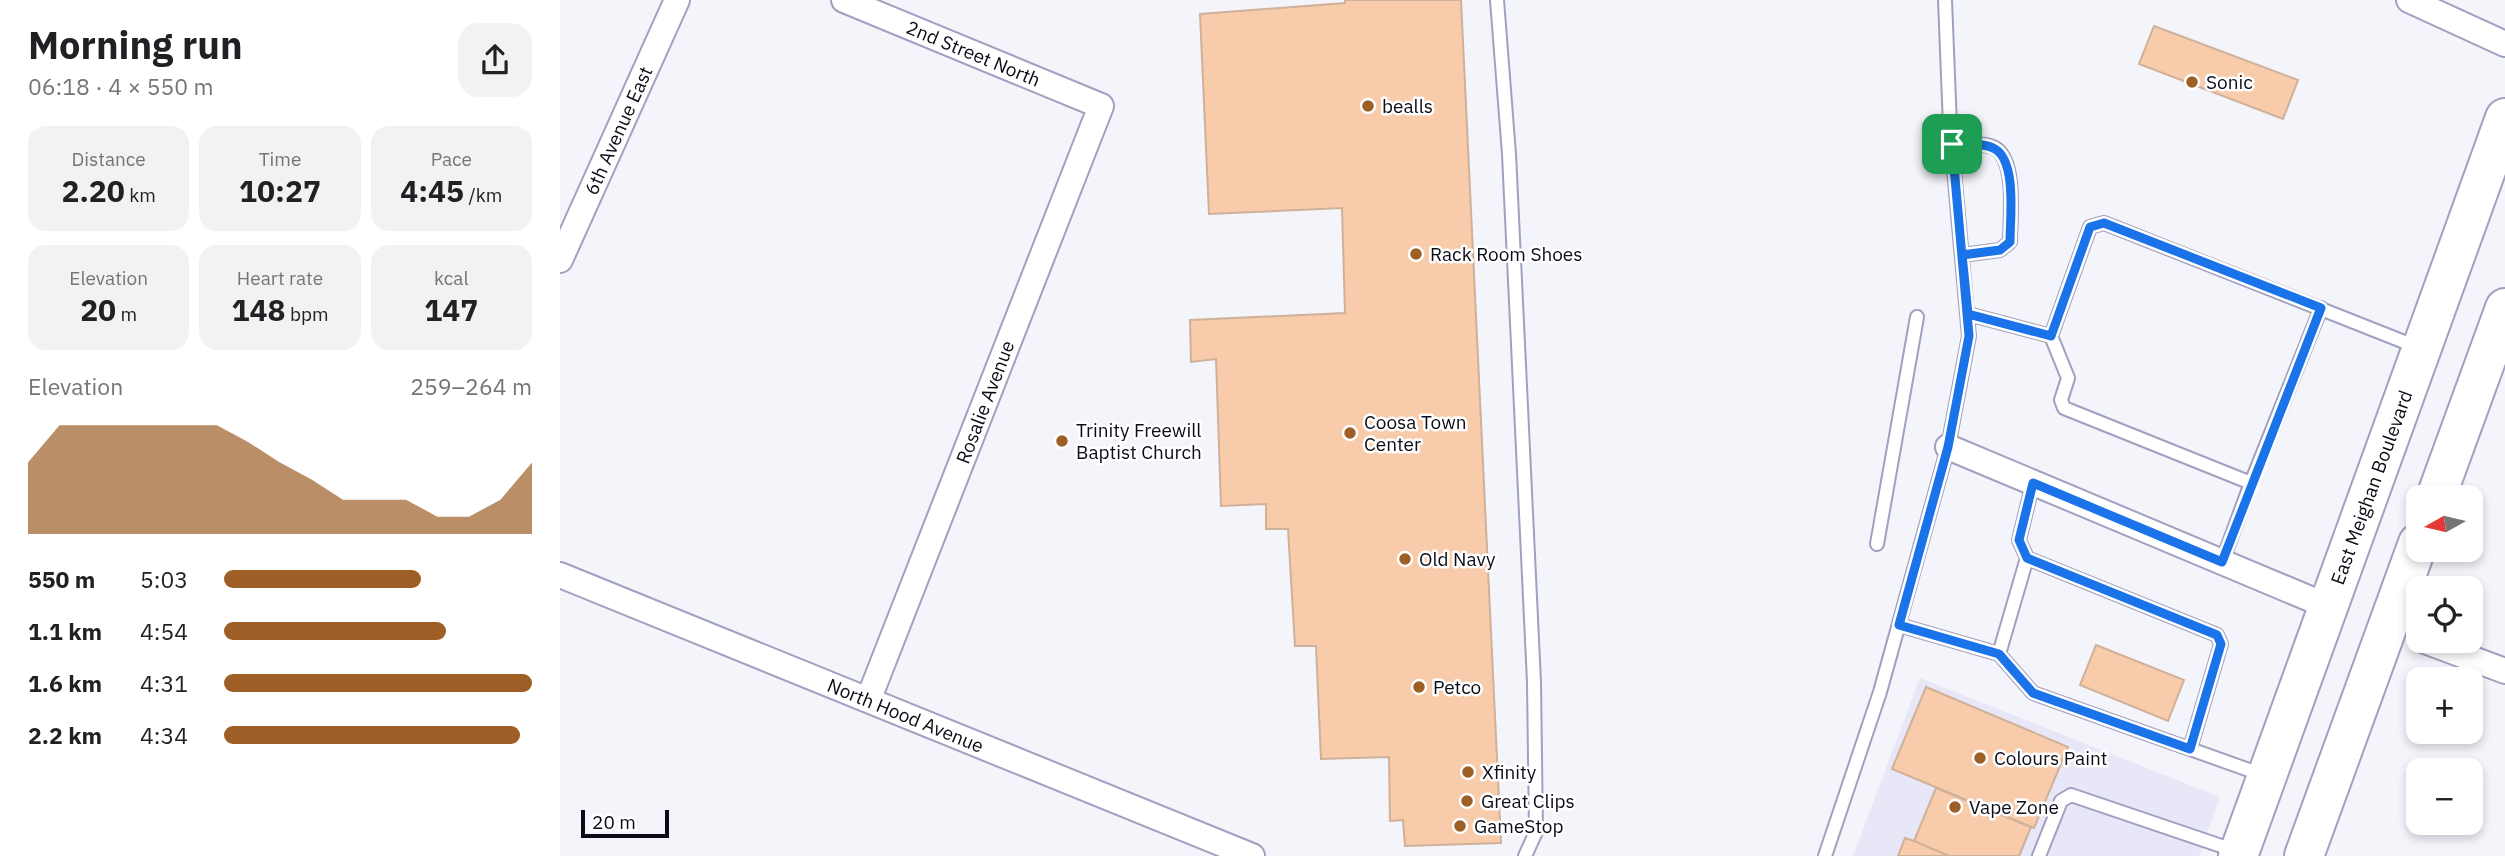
<!DOCTYPE html>
<meta charset="utf-8">
<style>
:root{--surface:#fff;--page:#f2f2f2;--text:#202124;--muted:#757577;--accent:#9e5f26}
body{margin:0;font-family:"IBM Plex Sans",sans-serif;background:var(--page);color:var(--text);height:100vh;display:flex;flex-direction:column;font-size:26px;white-space:nowrap}
*{box-sizing:border-box;margin:0}
p{font-size:23px;color:var(--muted)}
.icon{flex:none;width:38px;height:38px;fill:none;stroke:currentColor;stroke-width:2;stroke-linecap:round;stroke-linejoin:round}
.map{position:relative;flex:1;overflow:hidden}
.panel{display:flex;flex-direction:column;background:var(--surface);width:560px}
.panel>*{flex:none}
.needle{width:46px;rotate:262deg}
.tools{position:absolute;left:1846px;top:485px;display:grid;gap:14px}
.tools a{display:grid;place-items:center;width:77px;height:77px;border-radius:14px;background:var(--surface);box-shadow:0 4px 10px #0003;font-size:35px}
.scale{position:absolute;left:21px;bottom:18px;width:88px;box-sizing:border-box;padding-left:7px;border:4px solid #0c0c17;border-top:0;font-size:19px;line-height:24px;white-space:nowrap;color:#0c0c17;-webkit-text-stroke:5px #fff;paint-order:stroke}
.pin{position:absolute;display:grid;place-items:center;width:60px;height:60px;color:#fff;margin:-30px;border-radius:14px;box-shadow:0 4px 10px #0006}
.round{display:grid;place-items:center;flex:none;width:74px;height:74px;border-radius:21px;background:var(--page)}
.headline{display:flex;align-items:center;justify-content:space-between;height:119px;padding:0 28px}
h1{font-size:38px;font-weight:700;line-height:52px}
.stats{display:grid;grid-template-columns:repeat(3,1fr);gap:10px;height:119px;padding:7px 28px}
.stats div{display:grid;align-content:center;border-radius:18px;background:var(--page);text-align:center}
.stats b{font-size:30px;font-weight:700}
.stats small{font-size:19px;font-weight:400}
.stats p{font-size:19px}
.chart{height:196px;padding:14px 28px}
.chart p{display:flex;justify-content:space-between}
.chart svg{width:100%;height:126px;margin-top:7px;fill:var(--accent);opacity:.7}
ul{padding:0 28px;list-style:none;font-size:23px}
li{display:grid;grid-template-columns:112px 84px 1fr;align-items:center;height:52px}
li i{height:18px;border-radius:9px;background:var(--accent)}
main{display:flex;flex:1;min-height:0}
.map>svg:first-child{display:block}
.built{fill:#e7e7f8}
.building{fill:#f8ccab;stroke:#cfb099;stroke-width:2}
.lines{fill:none;stroke-linecap:round;stroke-linejoin:round}
.service-casing{stroke:#a1a0c1;stroke-width:16}
.minor-casing{stroke:#a1a0c1;stroke-width:28}
.trunk-casing{stroke:#a1a0c1;stroke-width:42}
.service{stroke:#fff;stroke-width:12}
.minor{stroke:#fff;stroke-width:24}
.trunk{stroke:#fff;stroke-width:38}
.route-casing{stroke:#fff;stroke-width:14}
.route{stroke:#1a73e8;stroke-width:9}
.poi-dot{fill:#9e5f26;stroke:#fff;stroke-width:2.5}
.labels{text-anchor:middle;stroke-width:5;stroke-linejoin:round;paint-order:stroke}
.street-label{font-size:19px;fill:#0c0c17;stroke:#fff}
.poi-label{font-size:19px;fill:#0c0c17;stroke:#fff;text-anchor:start}
</style>
<main>
<section class="panel">
<div class="headline"><div><h1>Morning run</h1><p>06:18 · 4 × 550 m</p></div><a class="round"><svg class="icon" aria-label="share" viewBox="0 0 24 24"><path d="M12 15V3M7 8l5-5 5 5M5 13v7h14v-7"/></svg></a></div>
<div class="stats">
<div><p>Distance</p><b>2.20<small> km</small></b></div>
<div><p>Time</p><b>10:27</b></div>
<div><p>Pace</p><b>4:45<small> /km</small></b></div>
</div>
<div class="stats">
<div><p>Elevation</p><b>20<small> m</small></b></div>
<div><p>Heart rate</p><b>148<small> bpm</small></b></div>
<div><p>kcal</p><b>147</b></div>
</div>
<div class="chart"><p><span>Elevation</span>259–264 m</p>
<svg viewBox="0 0 160 44" preserveAspectRatio="none"><path d="M0 44V19L10 6L20 6L30 6L40 6L50 6L60 6L70 12L80 19L90 25L100 32L110 32L120 32L130 38L140 38L150 32L160 19V44z"/></svg>
</div>
<ul>
<li><b>550 m</b>5:03<i style="width:64%"></i></li>
<li><b>1.1 km</b>4:54<i style="width:72%"></i></li>
<li><b>1.6 km</b>4:31<i style="width:100%"></i></li>
<li><b>2.2 km</b>4:34<i style="width:96%"></i></li>
</ul>
</section>
<div class="map">
<svg width="1945" height="856" viewBox="0 0 1945 856">
<rect width="100%" height="100%" fill="#f4f4fb"/>
<!-- built -->
<path class="built" d="M1360,678L1660,797L1639,856H1293Z"/>
<!-- building -->
<path class="building" d="M785,0H901L941,843L845,846L843,820L830,821L829,757L761,759L756,646H735L728,529H706V504L661,506L656,359L631,362L630,320L785,313L782,208L649,214L640,14L785,3Z
M1594,26L1738,80L1723,119L1579,64Z
M1536,645L1624,680L1608,721L1520,685Z
M1366,687L1508,747L1474,828L1332,769Z
M1376,788L1471,827L1459,856H1389L1354,841Z
M1345,838L1354,841L1389,856H1338Z"/>
<g class="lines">
<!-- service casing -->
<g class="service-casing">
<path id="service" d="M937,0L949,154L974,682L976,832L965,856
M1392,144C1404,145 1424,142 1435,148C1457,161 1450,219 1450,242L1440,250L1402,255
M1408,314L1491,336L1530,227L1544,223L1857,347
M1491,336L1508,378L1501,400L1504,408L1691,483L1662,562
M1691,483L1761,308
M1317,544L1357,317
M1467,558L1657,635L1661,644L1630,749
M1339,625L1439,654L1473,693L1703,775
M1439,654L1467,558L1459,540L1473,483
M1265,856L1320,692L1388,447L1409,336L1390,126L1385,0
M1479,856L1501,801L1511,795L1676,851"/>
</g>
<!-- minor casing -->
<g class="minor-casing">
<g id="minor">
<path id="s1" d="M284,0L541,106L309,698"/>
<path d="M1849,0L1945,44"/>
<path id="s2" d="M0,260L117,0"/>
<path d="M1388,447L1767,606"/>
<path id="s3" d="M0,575L692,856"/>
<path d="M1862,640L1945,671"/>
</g>
</g>
<!-- trunk casing -->
<g class="trunk-casing">
<g id="trunk">
<path d="M1876,497L1945,308"/>
<path id="s4" d="M1678,856L1945,118"/>
<path d="M1744,856L1858,543"/>
</g>
</g>
<!-- service -->
<use href="#service" class="service"/>
<!-- minor -->
<use href="#minor" class="minor"/>
<!-- trunk -->
<use href="#trunk" class="trunk"/>
</g>
<g class="lines">
<!-- route casing -->
<g class="route-casing">
<path id="route" d="M1392,144L1409,336L1388,447L1339,625L1439,654L1473,693L1630,749L1661,644L1657,635L1467,558L1459,540L1473,483L1662,562L1761,308L1544,223L1530,227L1491,336L1408,314L1402,255L1440,250L1450,242C1450,219 1457,162 1435,149C1424,142 1404,145 1392,144"/>
</g>
<!-- route -->
<use href="#route" class="route"/>
</g>
<!-- markers -->
<g class="poi-dot">
<circle cx="1632" cy="82" r="7"/>
<circle cx="808" cy="106" r="7"/>
<circle cx="856" cy="254" r="7"/>
<circle cx="790" cy="433" r="7"/>
<circle cx="502" cy="441" r="7"/>
<circle cx="845" cy="559" r="7"/>
<circle cx="859" cy="687" r="7"/>
<circle cx="1420" cy="758" r="7"/>
<circle cx="908" cy="772" r="7"/>
<circle cx="907" cy="801" r="7"/>
<circle cx="1395" cy="807" r="7"/>
<circle cx="900" cy="826" r="7"/>
</g>
<g class="labels">
<!-- street labels -->
<g class="street-label">
<text dy="7" stroke="none"><textPath href="#s1" startOffset="140">2nd Street North</textPath></text>
<text dy="7" stroke="none"><textPath href="#s2" startOffset="142">6th Avenue East</textPath></text>
<text transform="translate(425 402) rotate(-69)" y="7">Rosalie Avenue</text>
<text dy="7" stroke="none"><textPath href="#s4" startOffset="392">East Meighan Boulevard</textPath></text>
<text dy="7" stroke="none"><textPath href="#s3" startOffset="373">North Hood Avenue</textPath></text>
</g>
<!-- poi labels -->
<g class="poi-label">
<text x="1646" y="89">Sonic</text>
<text x="822" y="113">bealls</text>
<text x="870" y="261">Rack Room Shoes</text>
<text x="804" y="429">Coosa Town<tspan x="804" dy="22">Center</tspan></text>
<text x="516" y="437">Trinity Freewill<tspan x="516" dy="22">Baptist Church</tspan></text>
<text x="859" y="566">Old Navy</text>
<text x="873" y="694">Petco</text>
<text x="1434" y="765">Colours Paint</text>
<text x="922" y="779">Xfinity</text>
<text x="921" y="808">Great Clips</text>
<text x="1409" y="814">Vape Zone</text>
<text x="914" y="833">GameStop</text>
</g>
</g>
</svg>
<div class="tools">
<a><svg class="needle" viewBox="-14 -14 28 28"><path d="M0-13l5 13h-10z" fill="#e53935"/><path d="M0 13l5-13h-10z" fill="#757577"/></svg></a>
<a><svg class="icon" aria-label="locate" viewBox="0 0 24 24"><circle cx="12" cy="12" r="6"/><path d="M12 2v4M12 18v4M2 12h4M18 12h4"/></svg></a>
<a>+</a>
<a>−</a>
</div>
<div class="scale">20 m</div>
<div class="pin" style="left:1392px;top:144px;background:#1e9e55"><svg class="icon" aria-label="arrive" viewBox="0 0 24 24"><path d="M6 21V4h12l-3 4 3 4H6"/></svg></div>
</div>
</main>
